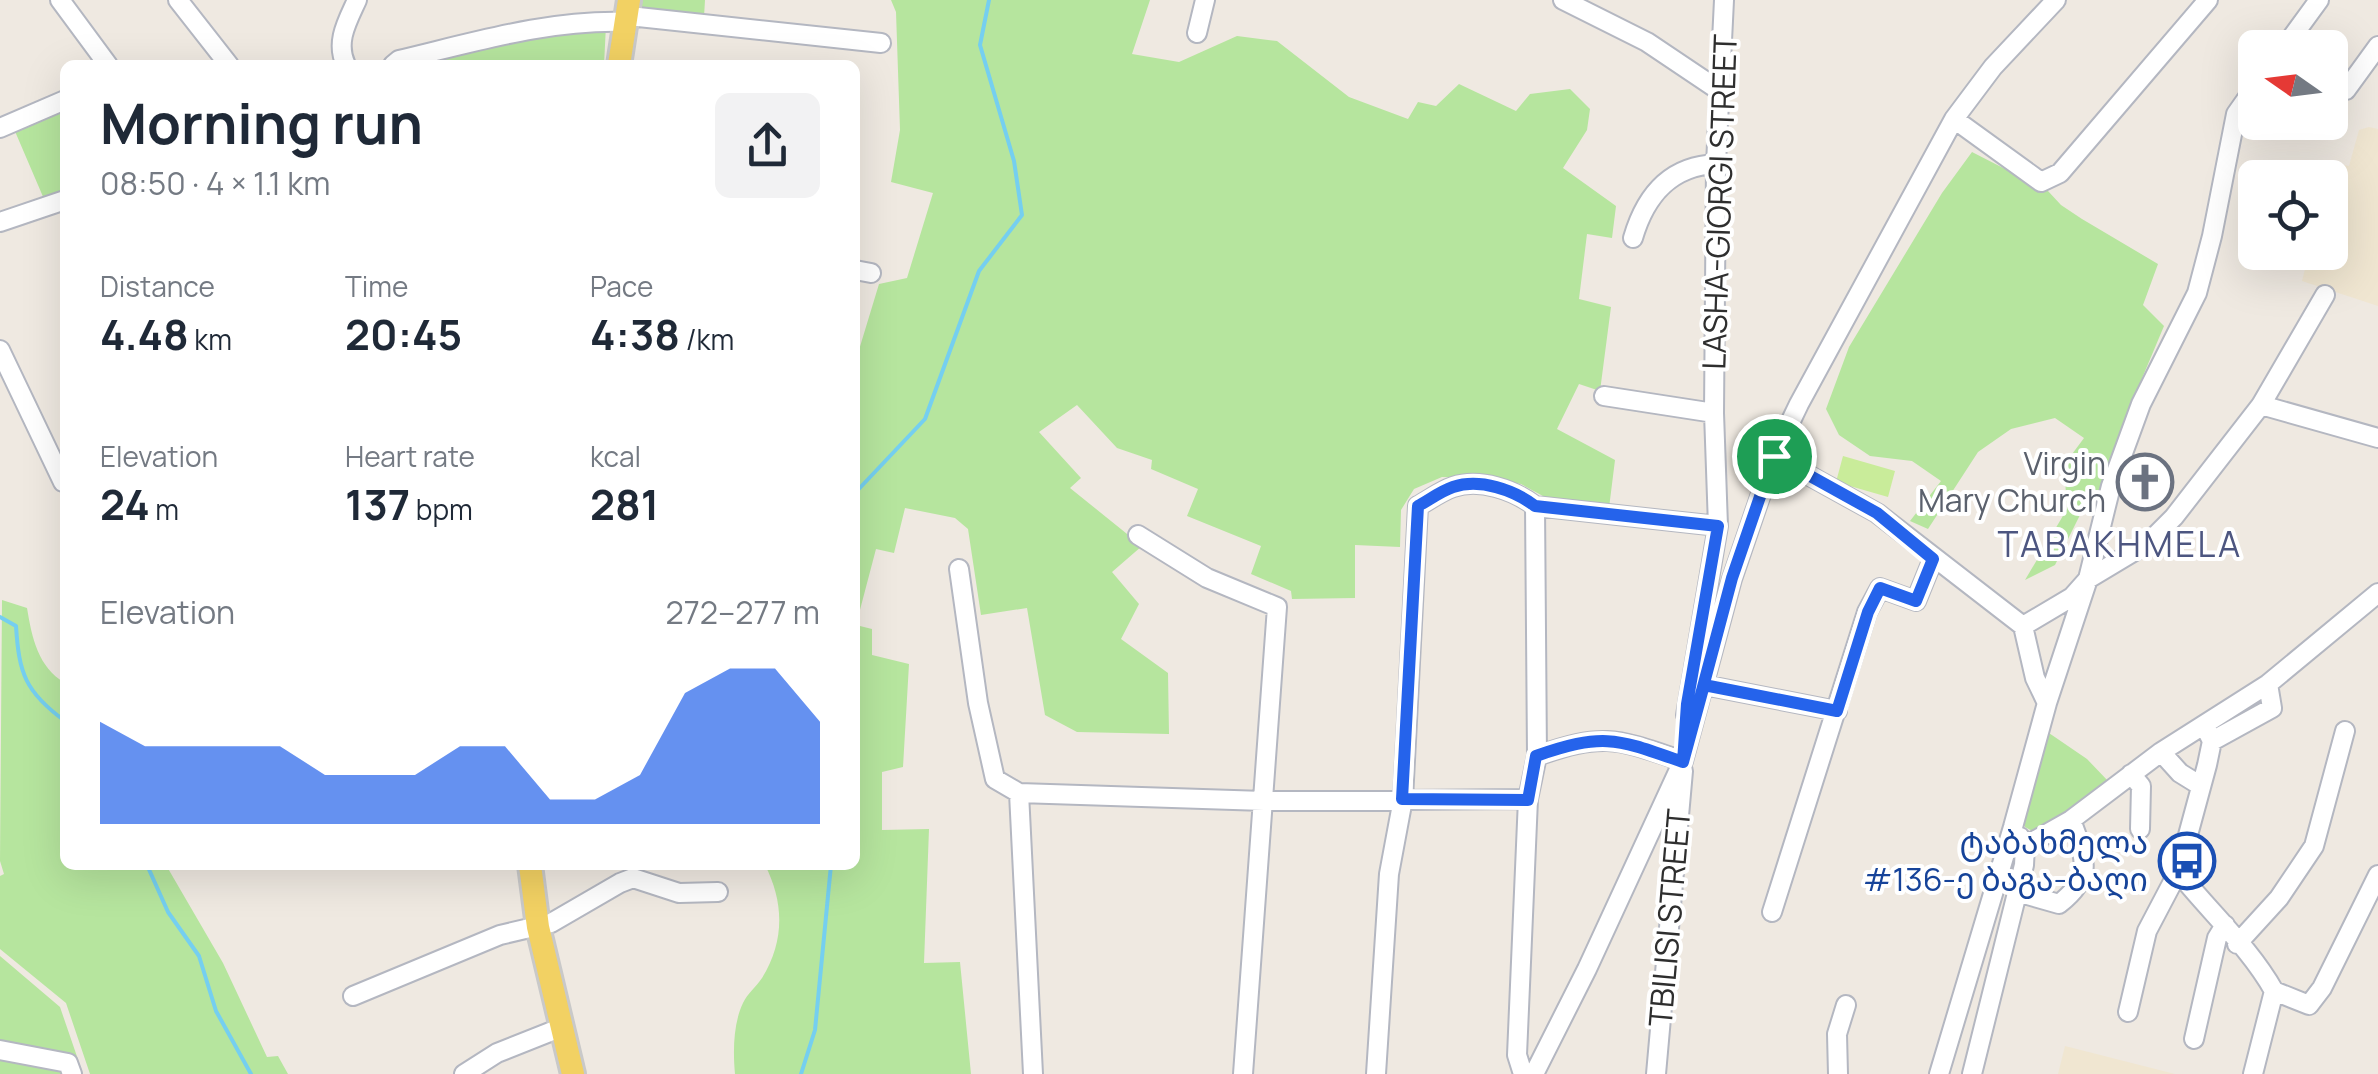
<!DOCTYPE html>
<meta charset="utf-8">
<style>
:root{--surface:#fff;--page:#f2f2f3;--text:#1f2937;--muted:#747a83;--accent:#2563eb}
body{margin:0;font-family:Manrope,"Noto Sans Georgian",sans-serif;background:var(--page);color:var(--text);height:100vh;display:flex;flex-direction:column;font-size:38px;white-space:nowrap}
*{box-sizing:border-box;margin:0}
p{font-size:32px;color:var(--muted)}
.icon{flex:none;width:55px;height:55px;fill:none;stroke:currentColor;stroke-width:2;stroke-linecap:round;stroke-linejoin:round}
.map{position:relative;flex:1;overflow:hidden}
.drawer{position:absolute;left:60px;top:60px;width:800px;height:810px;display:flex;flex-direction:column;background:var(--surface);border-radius:15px;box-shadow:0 10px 40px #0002}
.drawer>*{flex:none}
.needle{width:65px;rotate:284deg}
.fabs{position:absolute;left:2238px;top:30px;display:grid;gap:20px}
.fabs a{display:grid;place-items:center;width:110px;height:110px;border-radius:15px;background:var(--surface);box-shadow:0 10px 40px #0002;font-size:50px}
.pin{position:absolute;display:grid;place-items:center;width:85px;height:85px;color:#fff;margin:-42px;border:5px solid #fff;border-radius:50%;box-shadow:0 2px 10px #0007}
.round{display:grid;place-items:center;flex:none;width:105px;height:105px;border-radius:15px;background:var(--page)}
.summary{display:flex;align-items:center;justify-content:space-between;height:170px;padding:0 40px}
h1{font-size:55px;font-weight:700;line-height:75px}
.figures{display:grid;grid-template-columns:repeat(3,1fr);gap:15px;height:170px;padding:10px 40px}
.figures div{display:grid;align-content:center}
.figures b{font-size:42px;font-weight:700}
.figures small{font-size:28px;font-weight:400}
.figures p{font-size:28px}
.chart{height:280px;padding:20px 40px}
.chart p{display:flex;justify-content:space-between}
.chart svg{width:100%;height:180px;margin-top:10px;fill:var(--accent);opacity:.7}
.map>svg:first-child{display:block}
.education{fill:#f0e6d1}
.green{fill:#b6e59e}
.pitch{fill:#c9ec9a}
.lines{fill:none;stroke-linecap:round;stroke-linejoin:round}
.stream{stroke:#75cff0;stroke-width:4}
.minor-casing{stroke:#b4b7c1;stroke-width:22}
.major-casing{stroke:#c9c9c9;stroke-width:28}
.minor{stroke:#fff;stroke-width:18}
.major{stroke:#f2d163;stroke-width:22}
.route-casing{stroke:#fff;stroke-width:20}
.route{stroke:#2563eb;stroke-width:12}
.labels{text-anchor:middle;stroke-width:8;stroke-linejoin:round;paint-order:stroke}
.street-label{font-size:32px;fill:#2e2e2e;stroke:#fff}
.worship-label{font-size:32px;fill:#5b616d;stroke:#fff;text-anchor:end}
.transit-label{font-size:32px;fill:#164399;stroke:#fff;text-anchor:end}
.neighbourhood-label{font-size:35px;letter-spacing:2.5px;fill:#4d5680;stroke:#fff}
</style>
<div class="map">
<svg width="2378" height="1074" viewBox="0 0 2378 1074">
<rect width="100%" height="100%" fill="#efe9e1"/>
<!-- education -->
<path class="education" d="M2369,127L2378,129V306L2302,281L2309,253L2330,252L2329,169L2333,163L2349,166L2359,130Z
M2065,1046L2175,1074H2058Z"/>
<!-- green -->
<path class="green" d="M635,0H705L704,17L634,11Z
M891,0H1150L1132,54L1179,62L1237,36L1277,41L1349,97L1408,119L1418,102L1436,106L1459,84L1516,111L1530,94L1570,89L1590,109L1587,130L1563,168L1616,206L1612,238L1587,234L1579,299L1611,307L1600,391L1579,384L1557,429L1615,460L1609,508L1554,502L1521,484L1485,478L1442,477L1414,489L1401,510L1400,547L1355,545V598L1292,599L1291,591L1251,574L1261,546L1187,516L1198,489L1151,469L1152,460L1117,448L1077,405L1039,432L1081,478L1070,488L1142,546L1112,572L1139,604L1121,639L1168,673L1169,734L1077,732L1045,715L1027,608L981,615L968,529L955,518L905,508L894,553L876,549L856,625L872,629V655L909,664L903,767L882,772V830L929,829L924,963L960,962L971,1074H735C733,1052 733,1024 743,1003C747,994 756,987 762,978C785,941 784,902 765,865H855V363L879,284L907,278L933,193L891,182L900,130L896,12Z
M582,22L606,25L604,65H402Z
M65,108V193L44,199L14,129Z
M1972,152L2048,191L2061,205L2082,219L2158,264L2143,305L2164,326L2127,414L2103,486L2085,505L2055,565L2025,580L2067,509L2064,465L2084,438L2055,418L2011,429L1978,452L1928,529L1910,521L1941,481L1912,461L1870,456L1839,435L1826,409L1849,347L1942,193Z
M2,600L27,608C32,638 38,667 65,683V865H166L223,963L267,1057L278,1056L288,1074H90L66,1003L0,949V876L4,874L0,861Z
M2046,731L2087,759L2109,782L2036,833L2025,827L2022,820Z
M0,956L60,1007L83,1074H0Z"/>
<!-- pitch -->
<path class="pitch" d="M1843,456L1895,471L1888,497L1836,482Z"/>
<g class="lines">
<!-- stream -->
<path class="stream" d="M855,493L925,419L979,271L1022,215L1014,161L980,45L989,0
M0,617L16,626C19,673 25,692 65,721
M147,865L168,912L199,956L216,1011L251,1074
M801,1074L815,1030L831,865"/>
<!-- minor casing -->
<g class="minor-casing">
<path id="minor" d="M60,0L108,65
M178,0L229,65
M1563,0L1647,42L1720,91
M629,16L881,43
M1197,33L1205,0
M2284,48L2319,0
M346,65C335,42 347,22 357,0
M393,65L399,60C475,42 550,19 628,22
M2346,90L2378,46
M1954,119L2041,182L2060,173L2208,0
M0,128L65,100
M0,222L65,200
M1633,238C1645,197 1669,166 1716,164
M855,270L871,273
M0,350L63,482
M1604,396L1714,413
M2261,405L2378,438
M1774,456L1877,513L2023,626L2035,678L2047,703
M1138,535L1207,578L1277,607L1243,1074
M959,569L978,703L995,779L1019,793L1264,801L1528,799L1517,1055L1523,1074
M2023,626L2072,597L2088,579L2148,543L2174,517L2261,405L2325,295
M1704,685L1837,711
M1686,715L1718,526L1714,413L1716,164L1724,0
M2212,741L2272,708L2268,684
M2161,752L2180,773L2201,786
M1537,756C1605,732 1617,739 1683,761
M2131,774L2141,786L2140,829
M1019,793L1033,1074
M1528,799L1537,756L1535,506
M2025,846L2071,820L2161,752L2268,684L2378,593
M2178,872C2209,911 2250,948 2274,991L2253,1074
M2017,892L2059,904C2095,876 2085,858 2071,820
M1772,912L1867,612L1880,588L1916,601L1933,559
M2237,944L2279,898L2314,846L2345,731
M2274,991L2309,1005L2322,988L2378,875
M353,996L500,935L551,923L620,883L633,878L679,893L718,892
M2128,1012L2147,931L2178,872L2207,765L2212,741L2204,725
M2194,1039L2217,938L2225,925
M0,1050L68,1063L72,1074
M464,1074L497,1053L560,1028
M1376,1074L1389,874L1403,799L1418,506C1429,500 1441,491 1453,487C1480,478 1514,490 1535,506L1718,526
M1534,1074L1587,969L1683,761L1732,579L1774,456L1799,404L1954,119L1993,67L2056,0
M1656,1074L1683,771
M1838,1074L1837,1034L1846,1005
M1939,1074L2013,827L2047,703L2088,579L2111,486L2141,404L2197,293L2212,236L2236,114L2255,87
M1972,1074L2024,865L2025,846L2020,837"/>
</g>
<!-- major casing -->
<g class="major-casing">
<path id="major" d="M619,65L629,0
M530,865L538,927L573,1074"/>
</g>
<!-- minor -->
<use href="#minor" class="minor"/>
<!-- major -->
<use href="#major" class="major"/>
</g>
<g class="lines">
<!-- route casing -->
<g class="route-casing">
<path id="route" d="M1774,456L1732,578L1683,762C1617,739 1605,732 1536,756L1528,800L1402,799L1418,506C1429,500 1441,491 1453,487C1480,478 1514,490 1535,506L1718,526L1687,704L1683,762L1704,685L1837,711L1868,612L1880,588L1916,601L1933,559L1877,513L1774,456"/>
</g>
<!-- route -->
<use href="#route" class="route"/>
</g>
<!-- icons -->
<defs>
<g id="church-ring" transform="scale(2.875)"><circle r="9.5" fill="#fff" stroke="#6b7280" stroke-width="1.5"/><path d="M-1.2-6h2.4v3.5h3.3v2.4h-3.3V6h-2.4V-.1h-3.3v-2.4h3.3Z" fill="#6b7280"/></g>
<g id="bus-ring" transform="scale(2.875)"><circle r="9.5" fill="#fff" stroke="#1a4fb4" stroke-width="1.5"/><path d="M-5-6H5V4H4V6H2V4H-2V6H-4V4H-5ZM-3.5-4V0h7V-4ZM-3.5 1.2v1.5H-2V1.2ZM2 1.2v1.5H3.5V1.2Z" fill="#1a4fb4"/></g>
</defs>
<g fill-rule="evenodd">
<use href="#church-ring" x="2145" y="482"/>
<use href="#bus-ring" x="2187" y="861"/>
</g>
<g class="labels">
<!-- street labels -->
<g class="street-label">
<text transform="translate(1720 202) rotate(-88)" y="11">LASHA-GIORGI STREET</text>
<text transform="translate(1670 918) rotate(-85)" y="11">TBILISI STREET</text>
</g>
<!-- worship labels -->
<g class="worship-label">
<text x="2106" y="475">Virgin<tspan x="2106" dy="37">Mary Church</tspan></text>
</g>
<!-- transit labels -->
<g class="transit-label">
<text x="2148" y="854">ტაბახმელა<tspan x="2148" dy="37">#136-ე ბაგა-ბაღი</tspan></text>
</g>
<!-- neighbourhood labels -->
<g class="neighbourhood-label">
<text x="2120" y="557">TABAKHMELA</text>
</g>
</g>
</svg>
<div class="fabs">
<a><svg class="needle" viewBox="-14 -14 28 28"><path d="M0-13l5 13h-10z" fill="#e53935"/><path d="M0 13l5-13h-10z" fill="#747a83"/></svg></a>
<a><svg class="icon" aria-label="locate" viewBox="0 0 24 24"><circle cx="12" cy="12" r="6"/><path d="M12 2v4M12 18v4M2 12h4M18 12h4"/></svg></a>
</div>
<div class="pin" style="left:1774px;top:456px;background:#1e9e55"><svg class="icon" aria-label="arrive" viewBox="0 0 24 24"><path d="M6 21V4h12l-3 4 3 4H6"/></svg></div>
<section class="drawer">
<div class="summary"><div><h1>Morning run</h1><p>08:50 · 4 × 1.1 km</p></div><a class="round"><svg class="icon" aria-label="share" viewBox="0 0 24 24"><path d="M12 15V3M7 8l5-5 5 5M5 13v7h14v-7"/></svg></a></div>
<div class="figures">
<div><p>Distance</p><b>4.48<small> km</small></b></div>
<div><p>Time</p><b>20:45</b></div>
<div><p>Pace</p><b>4:38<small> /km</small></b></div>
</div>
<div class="figures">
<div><p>Elevation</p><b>24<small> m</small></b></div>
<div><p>Heart rate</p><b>137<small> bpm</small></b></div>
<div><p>kcal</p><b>281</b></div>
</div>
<div class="chart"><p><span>Elevation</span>272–277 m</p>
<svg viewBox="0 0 160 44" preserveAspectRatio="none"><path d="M0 44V19L10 25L20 25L30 25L40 25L50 32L60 32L70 32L80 25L90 25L100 38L110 38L120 32L130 12L140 6L150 6L160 19V44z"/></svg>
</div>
</section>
</div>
